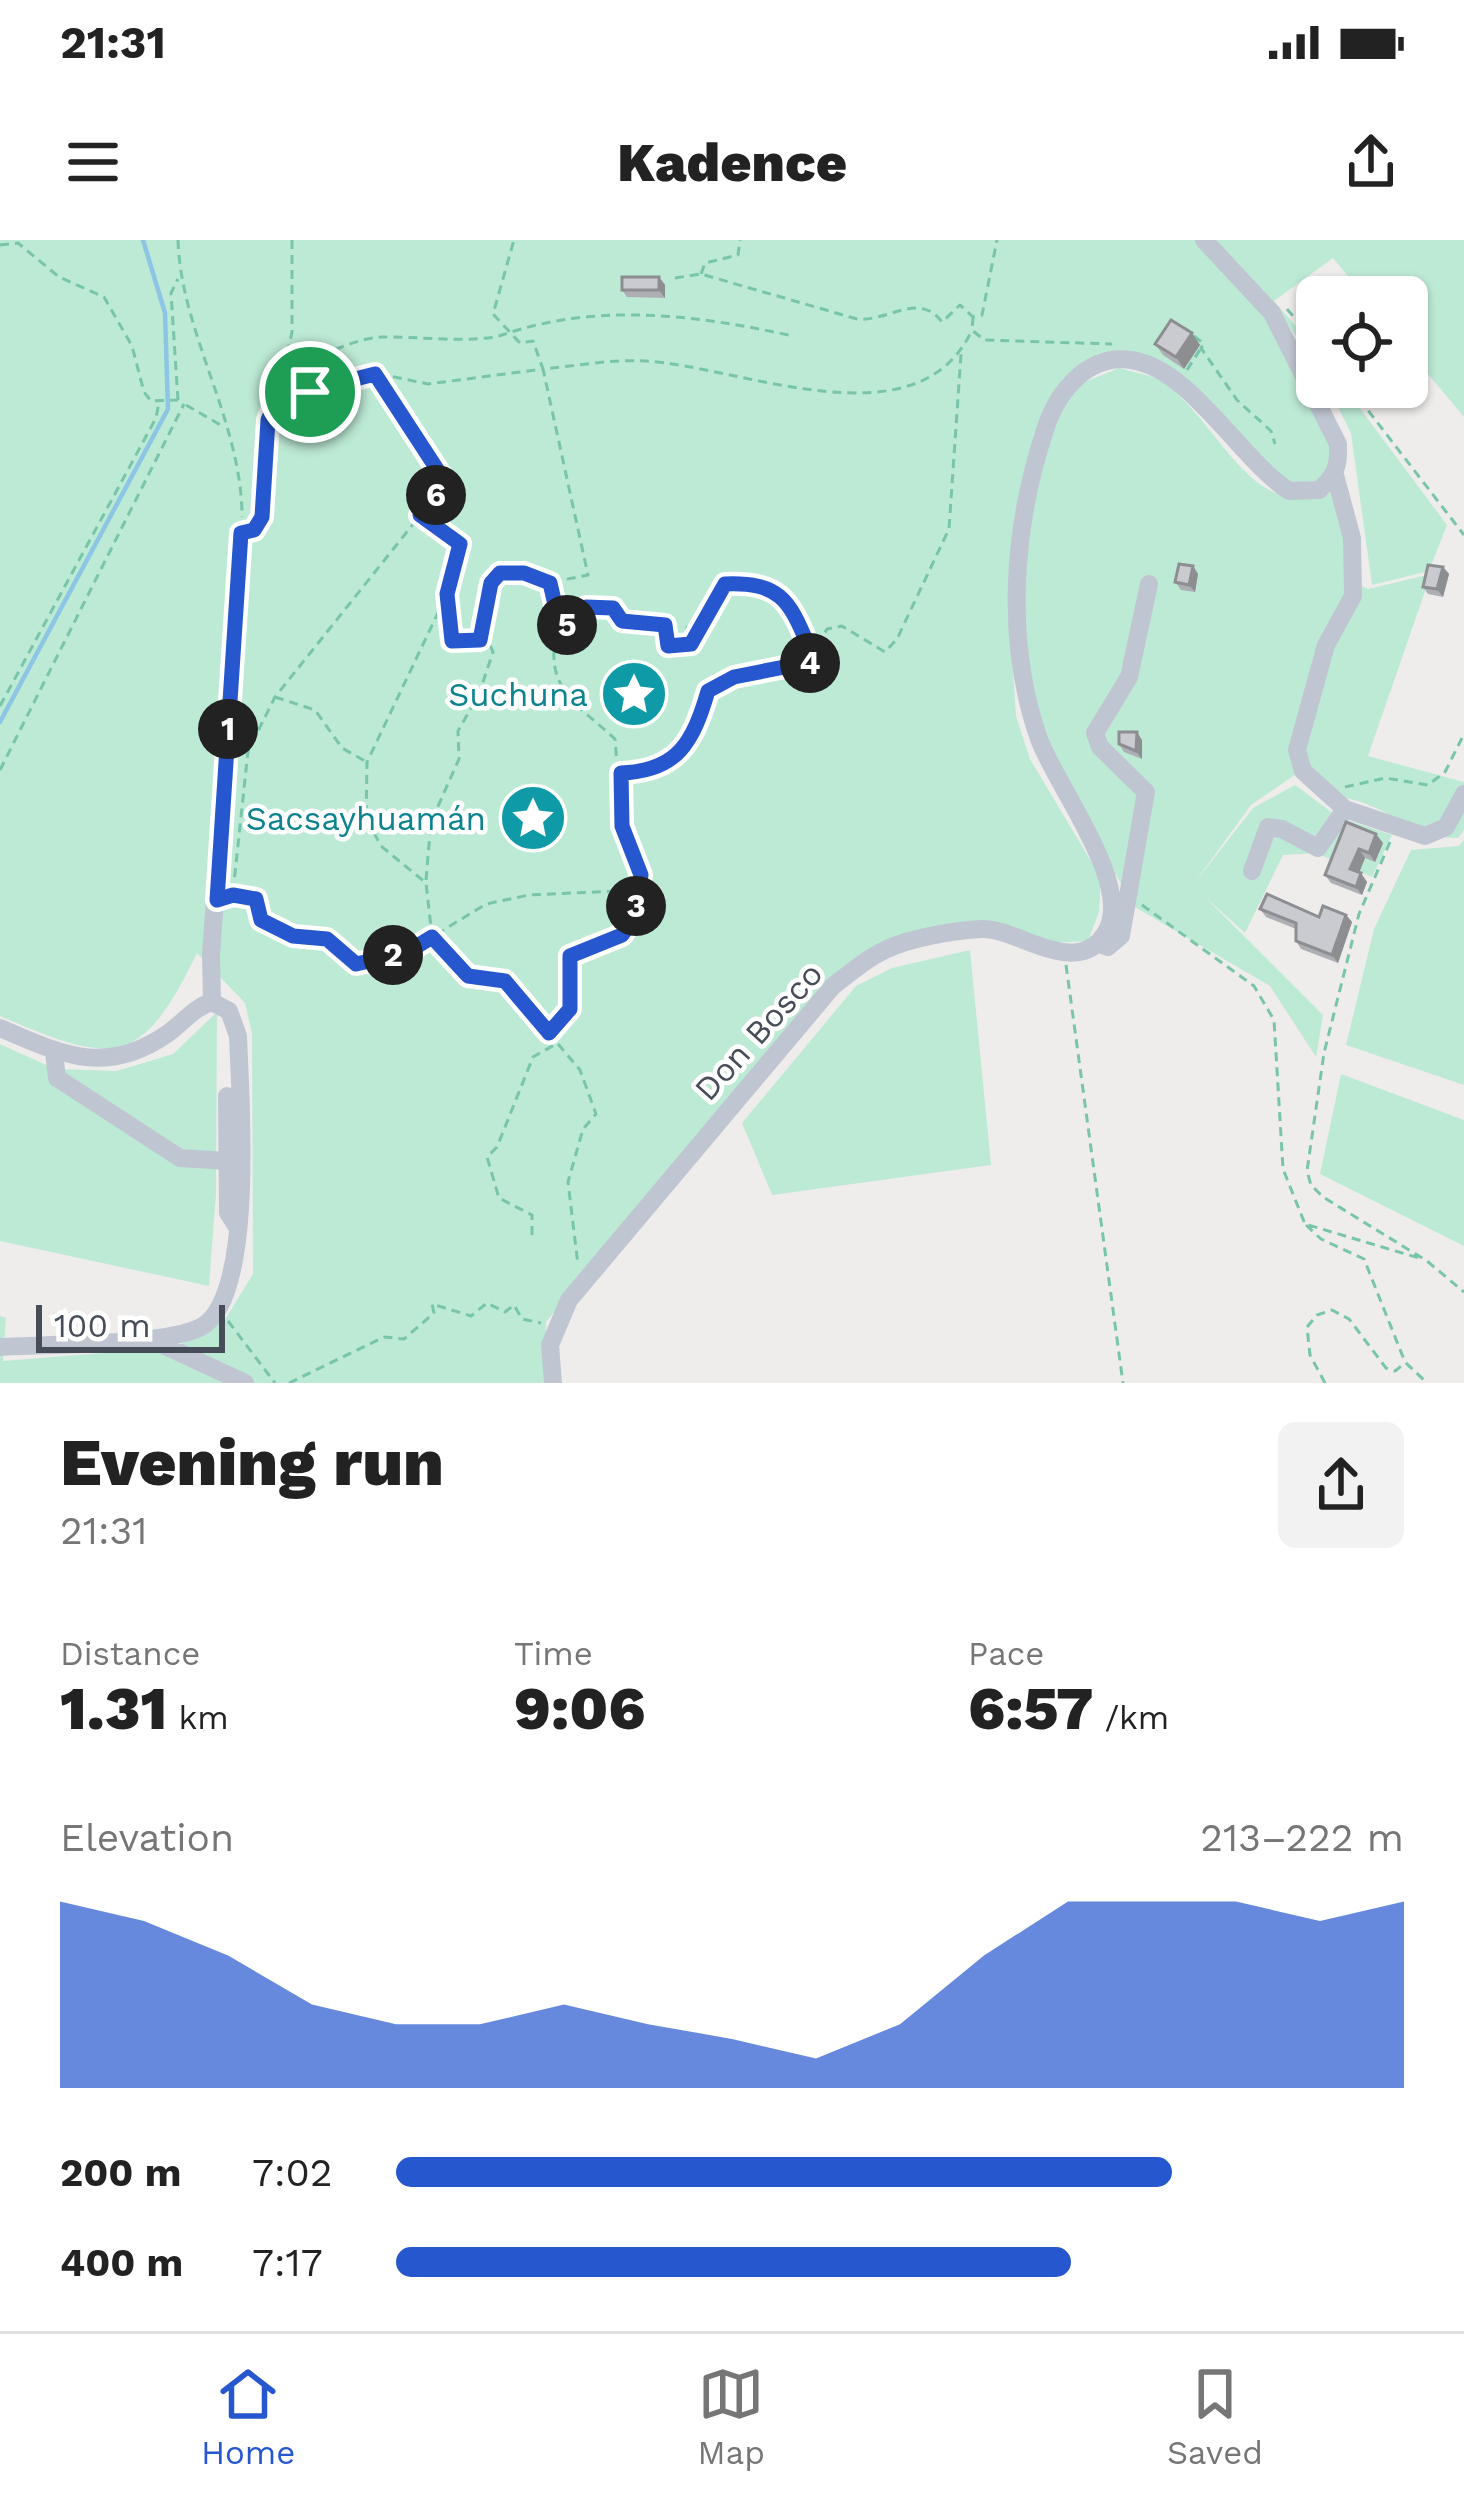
<!DOCTYPE html>
<meta charset="utf-8">
<style>
:root{--surface:#fff;--page:#f2f2f2;--text:#222;--muted:#767676;--line:#e0e0e0;--accent:#2657cf}
body{margin:0;font-family:"Work Sans",sans-serif;background:var(--page);color:var(--text);height:100vh;display:flex;flex-direction:column;font-size:45px;white-space:nowrap}
*{box-sizing:border-box;margin:0}
p{font-size:39px;color:var(--muted)}
.icon{flex:none;width:66px;height:66px;fill:none;stroke:currentColor;stroke-width:2;stroke-linecap:round;stroke-linejoin:round}
.map{position:relative;height:1143px;overflow:hidden}
.sheet{display:flex;flex-direction:column;background:var(--surface);flex:1}
.sheet>*{flex:none}
.controls{position:absolute;left:1296px;top:36px;display:grid;gap:24px}
.controls a{display:grid;place-items:center;width:132px;height:132px;border-radius:18px;background:var(--surface);box-shadow:0 3px 9px #0004;font-size:60px}
.scale{position:absolute;left:36px;bottom:30px;width:189px;box-sizing:border-box;padding-left:12px;border:6px solid #464d58;border-top:0;font-size:33px;line-height:42px;white-space:nowrap;color:#464d58;-webkit-text-stroke:9px #fff;paint-order:stroke}
.pin{position:absolute;display:grid;place-items:center;width:102px;height:102px;color:#fff;margin:-51px;border:6px solid #fff;border-radius:50%;box-shadow:0 3px 12px #0007}
.km{position:absolute;width:60px;height:60px;margin:-30px;border-radius:50%;background:#222;color:#fff;font-size:33px;line-height:60px;text-align:center}
.round{display:grid;place-items:center;flex:none;width:126px;height:126px;border-radius:18px;background:var(--page)}
.headline{display:flex;align-items:center;justify-content:space-between;height:204px;padding:0 60px}
h1{font-size:66px;font-weight:800;line-height:90px}
.stats{display:grid;grid-template-columns:repeat(3,1fr);gap:18px;height:204px;padding:12px 60px}
.stats div{display:grid;align-content:center}
.stats b{font-size:60px;font-weight:800}
.stats small{font-size:33px;font-weight:400}
.stats p{font-size:33px}
.chart{height:336px;padding:24px 60px}
.chart p{display:flex;justify-content:space-between}
.chart svg{width:100%;height:216px;margin-top:12px;fill:var(--accent);opacity:.7}
ul{padding:0 60px;list-style:none;font-size:39px}
li{display:grid;grid-template-columns:192px 144px 1fr;align-items:center;height:90px}
li i{height:30px;border-radius:15px;background:var(--accent)}
.status{display:flex;justify-content:space-between;align-items:center;height:84px;padding:0 60px;background:var(--surface);direction:ltr}
.status svg{height:33px;fill:currentColor}
header{display:flex;justify-content:space-between;align-items:center;height:156px;padding:0 60px;background:var(--surface);font-size:54px;font-weight:800}
.dock{display:flex;justify-content:space-around;align-items:center;height:168px;border-top:3px solid var(--line);background:var(--surface);font-size:33px;color:var(--muted)}
.dock a{display:grid;justify-items:center;gap:6px}
.dock .current{color:var(--accent)}
.map>svg:first-child{display:block}
.green{fill:#bdead5}
.lines{fill:none;stroke-linecap:round;stroke-linejoin:round}
.stream{stroke:#8dc5e4;stroke-width:4.5}
.path{stroke:#78c5aa;stroke-width:3;stroke-dasharray:9 6;stroke-linecap:butt}
.minor{stroke:#c0c6d1;stroke-width:18}
.wall{fill:#aeafb4}
.shaded-wall{fill:#8d8e92}
.building{fill:#cacbd1;stroke:#8d8e92;stroke-width:3}
.route-casing{stroke:#fff;stroke-width:24}
.route{stroke:#2657cf;stroke-width:15}
.labels{text-anchor:middle;stroke-width:9;stroke-linejoin:round;paint-order:stroke}
.culture-label{font-size:33px;fill:#0d838f;stroke:#fff;text-anchor:end}
.street-label{font-size:33px;fill:#464d58;stroke:#fff}
</style>
<div class="status"><b>21:31</b><svg viewBox="0 0 49 12"><path d="M0 12V9h3v3zM5 12V6h3v6zM10 12V3h3v9zM15 12V0h3v12zM26 1h20v11H26zM47 4h2v5h-2z"/></svg></div>
<header><svg class="icon" aria-label="menu" viewBox="0 0 24 24"><path d="M4 6h16M4 12h16M4 18h16"/></svg>Kadence<svg class="icon" aria-label="share" viewBox="0 0 24 24"><path d="M12 15V3M7 8l5-5 5 5M5 13v7h14v-7"/></svg></header>
<div class="map">
<svg width="1464" height="1143" viewBox="0 0 1464 1143">
<rect width="100%" height="100%" fill="#efedec"/>
<!-- green -->
<path class="green" d="M0,0H1464V177L1407,109V57H1365L1333,18L1274,61L1317,110V126L1272,62L1338,204L1329,245L1290,247L1172,132L1118,114L1063,138L1020,248L1008,361L1016,476L1030,519L1101,638L1099,672L1088,701L1025,704L962,691L886,707L832,745L546,1082L545,1143H0V1076L6,1078L3,1121L176,1107L224,1081L253,1034L252,794L245,763L197,713C141,829 114,825 0,776Z
M1119,128C1133,132 1153,135 1164,143C1224,186 1253,293 1342,248L1356,343L1368,349L1431,334L1368,516L1464,542V590L1458,598C1411,600 1381,556 1326,556L1299,532L1251,565L1193,645L1253,568L1295,545L1338,577L1392,595L1372,637L1316,613L1283,615L1245,693L1204,656L1323,775L1316,817L1270,746L1133,666L1057,525L1031,458L1021,380L1033,242L1065,150Z
M1328,147H1344L1447,285L1429,331L1372,345L1351,193Z
M1464,600V845L1346,805L1374,689L1411,610L1459,606Z
M970,710L991,925L772,955L742,883L856,746L892,728Z
M217,772L216,955L209,1046L0,1001V804L55,829L117,831L173,814Z
M1341,834L1464,880V1006L1320,934Z"/>
<g class="lines">
<!-- stream -->
<path class="stream" d="M0,482L168,169L165,73L143,0"/>
<!-- path -->
<path class="path" d="M178,0C181,94 242,181 242,277
M292,0V92L287,115L310,151
M0,5L18,3L59,37L104,57L132,106L144,152L151,161L178,160
M701,34L705,23L738,15L740,0
M675,38L701,34L857,79C888,82 919,51 942,82L960,65L973,77L982,75L997,0
M1287,69L1317,104
M973,77L972,90L984,100L1112,104
M1194,96L1204,104L1201,108L1237,160L1271,191L1275,204
M294,127C321,117 354,98 382,97C414,96 473,104 502,95C597,62 697,75 793,96
M1187,130L1201,108
M1350,147L1464,295
M178,160L171,53L178,39
M186,165L224,187
M420,275L460,304L447,354L367,522L366,578L381,606L426,643L432,696L468,736L505,741L580,830L596,874L583,889L568,942L578,1025
M254,290L262,277L268,180L277,159L375,133L428,144L543,129L533,101L520,103L493,74L514,0
M552,342L588,335L543,129C576,126 612,119 645,121C740,126 918,207 972,90
M447,354L452,402L480,401C493,380 483,352 500,333H524L551,342L559,382L574,383L586,367L613,368L622,381L665,385L668,406L691,404L725,344C779,342 789,359 809,405L817,407L827,389L842,386L885,412L897,399L949,289L961,114
M679,403L688,386
M275,457L315,470L342,508L365,521
M0,466L156,178L159,162
M0,530L184,164
M621,534C678,531 693,502 708,451L734,437L820,420L817,408
M1345,547L1385,538L1428,545L1445,532L1464,494
M1390,602L1359,674L1324,813L1307,931L1311,945L1323,957L1427,1021L1464,1052
M426,640L431,582L459,519L458,491L479,454L493,412L486,395
M233,652L248,511L275,457L446,243L375,133
M233,655L256,659L261,680L293,696L327,699L356,724L406,713L486,664L529,655L618,651L639,644L637,618L622,586L615,499C575,462 542,448 558,386
M1142,665L1254,746L1274,780L1283,929L1305,984L1419,1018
M1066,725L1123,1143
M551,791L570,769V716C615,692 632,703 638,645
M1306,985L1321,999L1364,1019L1405,1122L1427,1143
M532,995V975L499,958L487,917L497,907L533,817L556,804
M228,1081L275,1143
M289,1143L384,1097L404,1099L434,1073L432,1064L471,1076L487,1063L505,1072L514,1065L522,1079L541,1083
M1325,1143L1310,1115L1307,1087L1317,1075L1332,1070L1349,1079L1386,1128L1395,1131L1404,1124"/>
<!-- minor -->
<path class="minor" d="M1335,235L1352,298L1353,356L1326,405L1297,510L1303,531L1345,569L1425,596L1446,587L1464,554
M1252,631L1268,587L1282,589L1318,608L1345,569
M1097,703L1108,707L1121,696L1146,552L1100,507L1095,493L1129,437L1149,344
M212,762L211,715L241,294
M0,788C62,815 106,836 167,794C183,783 194,767 212,762
M54,813L57,838L180,918L228,921
M227,856L228,973L237,987
M146,1097L245,1143
M0,1107C45,1104 165,1106 201,1087C256,1059 240,853 238,796L229,771L212,762
M553,1143L550,1105L569,1060L833,746C849,734 867,718 885,710C909,698 956,690 982,689C1018,688 1080,742 1107,690C1132,642 1056,546 1039,499C1004,400 1013,285 1046,187C1058,151 1088,114 1131,120C1190,128 1239,218 1289,251L1319,250C1336,235 1339,226 1338,204L1272,73L1204,0"/>
</g>
<!-- wall -->
<path class="wall" d="M659,37L665,45V58L627,57L622,50Z
M1192,93L1200,105L1184,129L1163,115L1155,104Z
M1193,326L1198,334L1195,352L1181,350L1175,342Z
M1443,327L1449,334L1443,357L1428,354L1423,347Z
M1142,500V519L1124,512L1119,504Z
M1346,582L1383,603L1375,622L1365,618L1359,632L1367,642L1362,655L1331,643L1325,635Z
M1260,669L1319,677L1346,675L1352,682L1338,723L1301,709L1296,701V689L1266,677Z"/>
<!-- shaded-wall -->
<path class="shaded-wall" d="M659,37L665,45V58L659,50Z
M1192,93L1200,105L1184,129L1176,117Z
M1193,326L1198,334L1195,352L1189,345Z
M1443,327L1449,334L1443,357L1437,349Z
M1137,492L1142,500V519L1136,511Z
M1376,594L1383,603L1375,622L1369,613Z
M1359,609L1365,618L1357,638L1350,629Z
M1361,633L1367,642L1362,655L1356,647Z
M1346,675L1352,682L1338,723L1332,715Z"/>
<!-- building -->
<path class="building" d="M622,37H659V50H622Z
M1171,80L1192,93L1176,117L1155,104Z
M1179,324L1193,326L1189,345L1175,342Z
M1428,325L1443,327L1437,349L1423,347Z
M1119,492H1137L1136,511L1119,504Z
M1346,582L1376,594L1369,613L1359,609L1350,629L1361,633L1356,647L1325,635Z
M1267,654L1319,677L1323,666L1346,675L1332,715L1296,701V683L1260,669Z"/>
<g class="lines">
<!-- route casing -->
<g class="route-casing">
<path id="route" d="M375,134L446,243L420,275L460,304L447,354L452,401L480,400L491,343L500,333H524L550,343L559,382L574,383L586,367L613,368L622,381L665,385L668,406L691,404L725,344C779,342 789,359 808,405L817,406L820,420L734,437L708,451C693,502 678,531 621,533L622,586L641,635L635,676L622,695L570,716V769L549,793L505,741L468,736L432,697L406,713L356,724L327,699L293,696L261,680L256,659L233,655L217,660L241,293L254,290L262,277L268,180L277,159Z"/>
</g>
<!-- route -->
<use href="#route" class="route"/>
</g>
<!-- icons -->
<defs>
<g id="sight-disc" transform="scale(3.45)"><circle r="9.5" fill="#0f9aa8" stroke="#fff"/><path d="M0-6L1.8-2.2L6-1.7L2.9 1.2L3.7 5.4L0 3.3L-3.7 5.4L-2.9 1.2L-6-1.7L-1.8-2.2Z" fill="#fff"/></g>
</defs>
<g fill-rule="evenodd">
<use href="#sight-disc" x="634" y="454"/>
<use href="#sight-disc" x="533" y="578"/>
</g>
<g class="labels">
<!-- culture labels -->
<g class="culture-label">
<text x="588" y="466">Suchuna</text>
<text x="486" y="590">Sacsayhuamán</text>
</g>
<!-- street labels -->
<g class="street-label">
<text transform="translate(758 791) rotate(-48)" y="12">Don Bosco</text>
</g>
</g>
</svg>
<div class="controls">
<a><svg class="icon" aria-label="locate" viewBox="0 0 24 24"><circle cx="12" cy="12" r="6"/><path d="M12 2v4M12 18v4M2 12h4M18 12h4"/></svg></a>
</div>
<div class="scale">100 m</div>
<div class="pin" style="left:310px;top:152px;background:#1e9e55"><svg class="icon" aria-label="arrive" viewBox="0 0 24 24"><path d="M6 21V4h12l-3 4 3 4H6"/></svg></div>
<b class="km" style="left:228px;top:489px">1</b>
<b class="km" style="left:393px;top:715px">2</b>
<b class="km" style="left:636px;top:666px">3</b>
<b class="km" style="left:810px;top:423px">4</b>
<b class="km" style="left:567px;top:385px">5</b>
<b class="km" style="left:436px;top:255px">6</b>
</div>
<section class="sheet">
<div class="headline"><div><h1>Evening run</h1><p>21:31</p></div><a class="round"><svg class="icon" aria-label="share" viewBox="0 0 24 24"><path d="M12 15V3M7 8l5-5 5 5M5 13v7h14v-7"/></svg></a></div>
<div class="stats">
<div><p>Distance</p><b>1.31<small> km</small></b></div>
<div><p>Time</p><b>9:06</b></div>
<div><p>Pace</p><b>6:57<small> /km</small></b></div>
</div>
<div class="chart"><p><span>Elevation</span>213–222 m</p>
<svg viewBox="0 0 160 44" preserveAspectRatio="none"><path d="M0 44V6L10 10L20 17L30 27L40 31L50 31L60 27L70 31L80 34L90 38L100 31L110 17L120 6L130 6L140 6L150 10L160 6V44z"/></svg>
</div>
<ul>
<li><b>200 m</b>7:02<i style="width:77%"></i></li>
<li><b>400 m</b>7:17<i style="width:67%"></i></li>
</ul>
</section>
<nav class="dock">
<a class="current"><svg class="icon" aria-label="home" viewBox="0 0 24 24"><path d="M3 11l9-7 9 7M6 9v11h12V9"/></svg>Home</a>
<a><svg class="icon" aria-label="map" viewBox="0 0 24 24"><path d="M3 6l6-2 6 2 6-2v14l-6 2-6-2-6 2zM9 4v14M15 6v14"/></svg>Map</a>
<a><svg class="icon" aria-label="saved" viewBox="0 0 24 24"><path d="M7 4h10v16l-5-4-5 4z"/></svg>Saved</a>
</nav>
